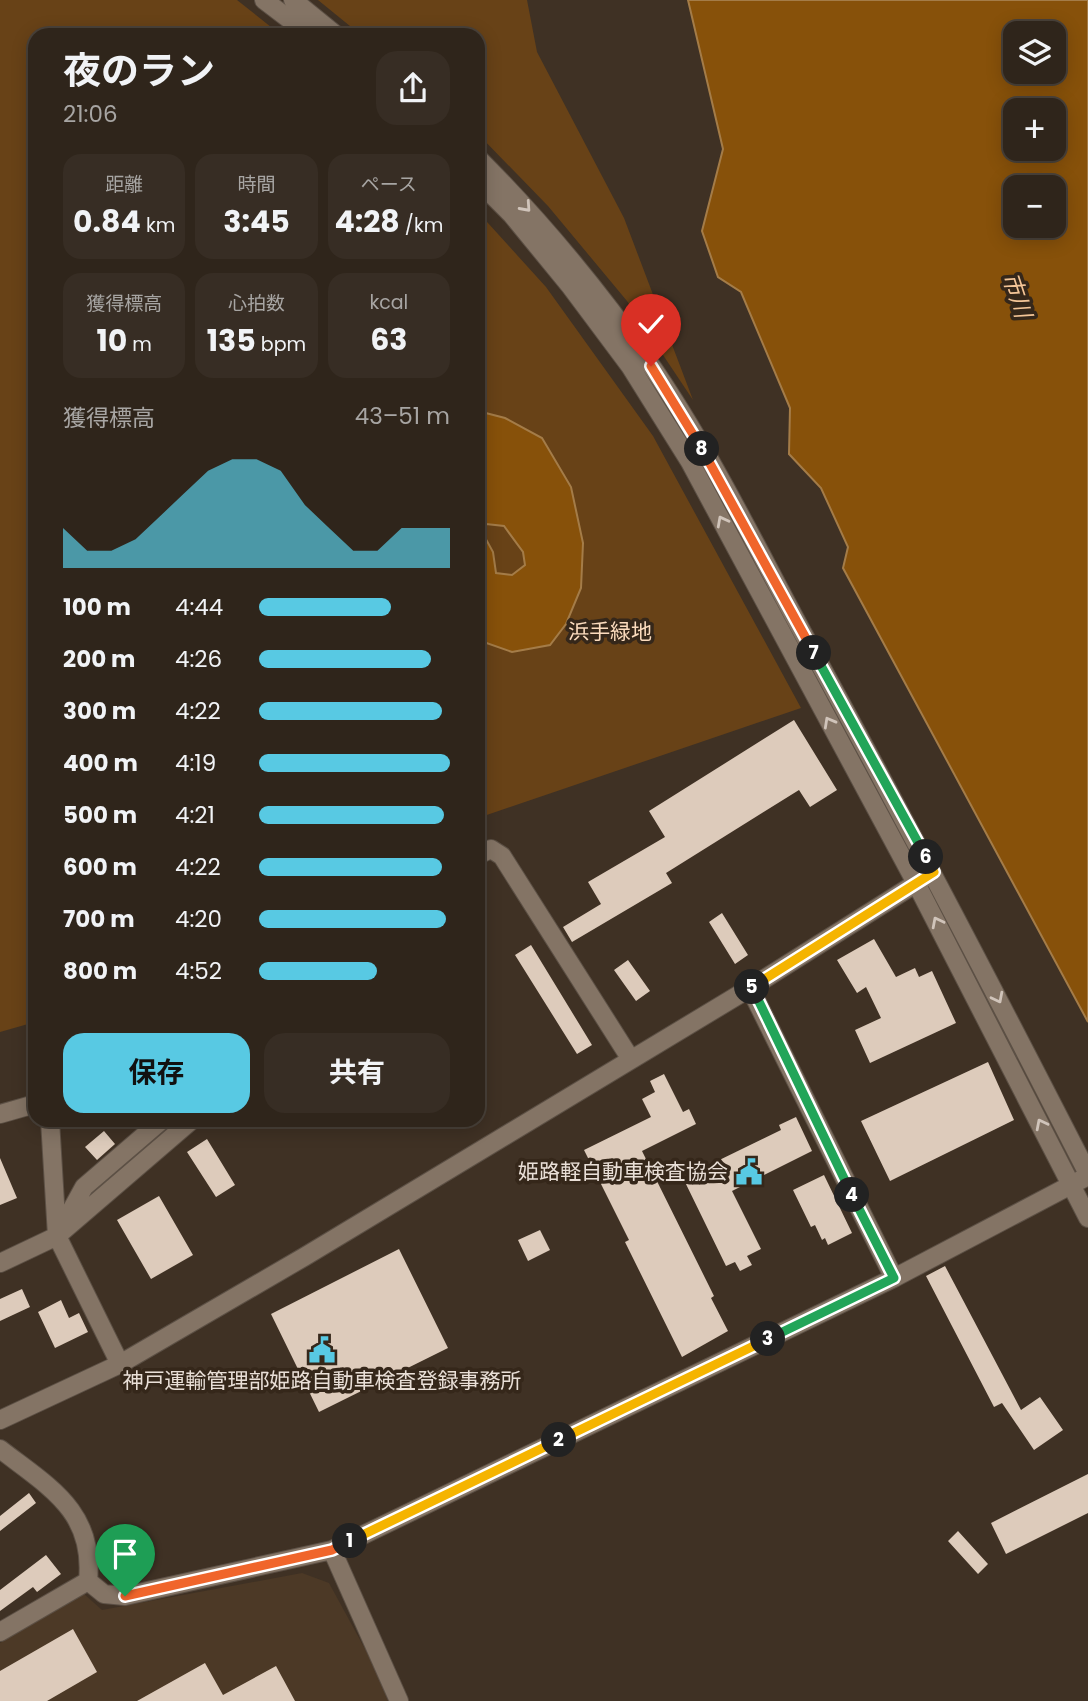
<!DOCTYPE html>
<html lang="ja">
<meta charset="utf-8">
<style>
:root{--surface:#2f251b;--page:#372d24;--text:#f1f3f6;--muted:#a7a5a3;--line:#4a423a;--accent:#58c9e3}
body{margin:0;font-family:Poppins,"Noto Sans JP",sans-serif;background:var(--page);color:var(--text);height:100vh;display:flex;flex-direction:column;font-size:26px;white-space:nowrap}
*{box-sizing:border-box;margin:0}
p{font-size:23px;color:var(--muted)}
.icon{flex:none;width:38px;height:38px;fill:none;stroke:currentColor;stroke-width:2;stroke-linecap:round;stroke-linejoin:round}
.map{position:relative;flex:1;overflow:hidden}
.side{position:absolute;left:28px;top:28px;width:457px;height:1099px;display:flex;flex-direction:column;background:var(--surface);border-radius:21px;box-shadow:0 4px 18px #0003,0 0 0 2px var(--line)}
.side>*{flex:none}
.tools{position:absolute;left:1003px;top:21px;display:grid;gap:14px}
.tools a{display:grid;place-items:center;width:63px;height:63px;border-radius:14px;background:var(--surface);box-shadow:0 4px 18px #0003,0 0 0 2px var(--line);font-size:35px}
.pin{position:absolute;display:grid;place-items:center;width:60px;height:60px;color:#fff;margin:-72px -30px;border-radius:50% 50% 50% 0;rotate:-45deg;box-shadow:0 0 7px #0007}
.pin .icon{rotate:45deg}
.km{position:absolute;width:35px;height:35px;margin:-18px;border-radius:50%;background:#222;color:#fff;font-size:19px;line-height:35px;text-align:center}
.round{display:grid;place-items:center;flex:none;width:74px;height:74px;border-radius:21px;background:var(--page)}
.head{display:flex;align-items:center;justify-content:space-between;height:119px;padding:0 35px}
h1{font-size:38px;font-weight:700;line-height:52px}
.metrics{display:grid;grid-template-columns:repeat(3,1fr);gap:10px;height:119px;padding:7px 35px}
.metrics div{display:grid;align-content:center;border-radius:18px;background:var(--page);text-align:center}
.metrics b{font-size:30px;font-weight:700}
.metrics small{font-size:19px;font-weight:400}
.metrics p{font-size:19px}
.chart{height:196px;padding:14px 35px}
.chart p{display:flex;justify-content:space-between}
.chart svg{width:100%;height:126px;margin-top:7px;fill:var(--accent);opacity:.7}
.cta{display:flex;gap:14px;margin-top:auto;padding:14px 35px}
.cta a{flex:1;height:80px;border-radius:21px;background:var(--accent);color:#111;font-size:28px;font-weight:700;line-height:80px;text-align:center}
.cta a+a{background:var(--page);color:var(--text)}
ul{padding:0 35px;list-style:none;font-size:23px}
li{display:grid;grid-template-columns:112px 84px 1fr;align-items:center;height:52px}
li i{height:18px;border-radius:9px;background:var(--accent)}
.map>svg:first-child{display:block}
.built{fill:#4c3926}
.green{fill:#684217}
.water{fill:#87510a;stroke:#a47c48;stroke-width:2;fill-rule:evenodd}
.building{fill:#ddcbbb}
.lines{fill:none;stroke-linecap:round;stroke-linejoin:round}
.minor-casing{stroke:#5c5045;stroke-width:20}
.minor{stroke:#847465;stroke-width:18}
.oneway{stroke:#d0c4ba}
.split-1-casing{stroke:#fff;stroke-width:14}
.split-2-casing{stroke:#fff;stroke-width:14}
.split-3-casing{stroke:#fff;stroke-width:14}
.split-4-casing{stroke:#fff;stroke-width:14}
.split-5-casing{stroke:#fff;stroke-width:14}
.split-6-casing{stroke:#fff;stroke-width:14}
.split-7-casing{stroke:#fff;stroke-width:14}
.split-8-casing{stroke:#fff;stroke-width:14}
.split-9-casing{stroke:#fff;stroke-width:14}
.split-1{stroke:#f0652b;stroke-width:9}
.split-2{stroke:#f5b400;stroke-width:9}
.split-3{stroke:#f5b400;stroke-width:9}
.split-4{stroke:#22a559;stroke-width:9}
.split-5{stroke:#22a559;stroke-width:9}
.split-6{stroke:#f5b400;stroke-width:9}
.split-7{stroke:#22a559;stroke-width:9}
.split-8{stroke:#f0652b;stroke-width:9}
.split-9{stroke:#f0652b;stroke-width:9}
.labels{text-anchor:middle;stroke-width:7;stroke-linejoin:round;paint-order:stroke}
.park-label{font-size:21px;fill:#fcdcbe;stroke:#35271a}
.poi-label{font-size:21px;fill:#e9dfd7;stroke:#35271a;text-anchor:end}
.water-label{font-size:23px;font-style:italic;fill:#f4c597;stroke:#35271a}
</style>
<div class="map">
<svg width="1088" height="1701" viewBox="0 0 1088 1701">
<rect width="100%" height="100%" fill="#3f3124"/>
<!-- built -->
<path class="built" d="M302,1573L329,1583L377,1671L388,1701H0V1643L84,1594L102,1610Z"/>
<!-- green -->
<path class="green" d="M0,0H237L281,35H35V1022L0,1032Z
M318,0H527L537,52L624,218L693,400L627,301L548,206L478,134V35H361Z
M478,212L546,287L653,436L801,708L478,818Z"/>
<!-- water -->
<path class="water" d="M688,0H1088V1022L843,568L848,547L821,488L789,454L790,408L741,292L718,277L702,231L723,149ZM1015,33H1054V72H1015ZM1015,110H1054V149H1015ZM1015,187H1054V226H1015Z
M478,411L505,418L542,438L571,487L583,543L581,588L566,624L550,645L512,652L478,640ZM486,524L504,526L523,552L525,565L512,575L496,573L493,552L482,532Z"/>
<!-- building -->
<path class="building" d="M794,720L837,790L810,807L799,790L666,873L672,883L572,942L563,927L601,904L588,882L665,837L649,811Z
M722,913L748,955L735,964L709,922Z
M874,939L896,977L915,968L919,977L932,971L956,1023L870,1063L855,1030L881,1018L866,987L857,993L837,960Z
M531,945L592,1045L577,1054L515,955Z
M628,960L650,991L636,1001L614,970Z
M988,1062L1014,1120L890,1181L861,1121Z
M664,1074L683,1112L689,1109L696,1124L642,1151L714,1296L711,1298L728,1331L682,1357L625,1242L629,1240L584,1150L651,1117L642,1099L655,1092L650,1081Z
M796,1117L812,1151L732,1191L761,1249L747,1256L752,1265L740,1271L735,1262L726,1266L683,1178L690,1175L687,1171L703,1163L705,1167L781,1130L779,1125Z
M104,1131L115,1144L97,1160L85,1147Z
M207,1139L235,1185L216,1197L187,1152Z
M0,1158L17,1198L0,1205Z
M824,1175L852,1233L828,1245L825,1238L822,1240L815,1225L811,1227L793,1190Z
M159,1196L193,1255L151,1279L117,1220Z
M540,1230L550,1250L528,1261L518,1240Z
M399,1249L448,1348L319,1412L271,1314Z
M945,1266L1021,1410L1040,1397L1063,1430L1034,1450L1002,1403L994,1407L926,1276Z
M22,1289L30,1307L0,1321V1299Z
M61,1300L69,1318L79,1313L88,1332L55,1348L38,1312Z
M1088,1474V1513L1006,1554L991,1523Z
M29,1493L36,1503L0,1531V1516Z
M958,1531L988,1564L978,1574L948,1541Z
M46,1555L61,1574L37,1592L33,1587L0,1611V1590Z
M73,1629L97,1672L47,1701H0V1671Z
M205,1663L223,1695L276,1666L295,1701H137Z"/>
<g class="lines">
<!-- minor casing -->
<g class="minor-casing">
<path id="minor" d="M264,0L310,35
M293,0L336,35
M478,158C542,222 598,290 650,364C712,454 760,555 812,650C907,823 998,998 1088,1174
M478,181L512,215L571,287L630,366L690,462L916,883L1088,1218
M478,855L491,849L502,856L630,1058
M750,988L894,1278
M0,1114L35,1104
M50,1120L57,1236L120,1364
M62,1227L84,1187L162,1120
M0,1263L57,1236L192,1120
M0,1420L120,1364L304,1257L750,988L926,877
M0,1449C49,1487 95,1511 88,1581L104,1594L125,1596L332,1550L894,1278L1088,1176
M332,1550L399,1701
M0,1632L88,1581"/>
</g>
<!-- minor -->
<use href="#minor" class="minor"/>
</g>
<!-- one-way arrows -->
<defs><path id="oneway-chevron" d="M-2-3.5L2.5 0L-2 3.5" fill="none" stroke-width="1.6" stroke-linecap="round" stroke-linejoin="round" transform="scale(1.75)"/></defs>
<g class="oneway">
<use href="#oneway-chevron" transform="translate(526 207) rotate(48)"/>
<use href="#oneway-chevron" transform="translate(722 521) rotate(-118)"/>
<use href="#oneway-chevron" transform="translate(829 722) rotate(-119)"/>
<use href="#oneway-chevron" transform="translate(937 922) rotate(-117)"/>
<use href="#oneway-chevron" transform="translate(998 998) rotate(63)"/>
<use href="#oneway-chevron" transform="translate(1041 1124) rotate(-117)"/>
</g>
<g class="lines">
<!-- split-1 casing -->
<g class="split-1-casing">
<path id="split-1" d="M125,1596L332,1550L350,1541"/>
</g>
<!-- split-2 casing -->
<g class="split-2-casing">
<path id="split-2" d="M350,1541L559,1440"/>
</g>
<!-- split-3 casing -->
<g class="split-3-casing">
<path id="split-3" d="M559,1440L768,1339"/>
</g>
<!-- split-4 casing -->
<g class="split-4-casing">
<path id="split-4" d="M768,1339L894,1278L852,1195"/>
</g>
<!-- split-5 casing -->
<g class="split-5-casing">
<path id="split-5" d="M752,987L852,1195"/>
</g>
<!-- split-6 casing -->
<g class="split-6-casing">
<path id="split-6" d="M752,987L934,872L926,857"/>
</g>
<!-- split-7 casing -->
<g class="split-7-casing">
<path id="split-7" d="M814,653L926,857"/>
</g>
<!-- split-8 casing -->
<g class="split-8-casing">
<path id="split-8" d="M702,449L814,653"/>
</g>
<!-- split-9 casing -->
<g class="split-9-casing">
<path id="split-9" d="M651,366L702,449"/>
</g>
<!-- split-1 -->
<use href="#split-1" class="split-1"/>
<!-- split-2 -->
<use href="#split-2" class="split-2"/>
<!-- split-3 -->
<use href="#split-3" class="split-3"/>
<!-- split-4 -->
<use href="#split-4" class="split-4"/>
<!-- split-5 -->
<use href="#split-5" class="split-5"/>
<!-- split-6 -->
<use href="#split-6" class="split-6"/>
<!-- split-7 -->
<use href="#split-7" class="split-7"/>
<!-- split-8 -->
<use href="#split-8" class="split-8"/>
<!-- split-9 -->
<use href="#split-9" class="split-9"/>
</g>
<!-- icons -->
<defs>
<g id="civic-bare" transform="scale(2.1)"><path d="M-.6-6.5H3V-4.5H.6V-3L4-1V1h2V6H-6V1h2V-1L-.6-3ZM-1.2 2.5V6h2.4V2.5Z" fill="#58c9e3" stroke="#35271a" stroke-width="2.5" paint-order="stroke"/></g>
</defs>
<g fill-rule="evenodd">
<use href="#civic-bare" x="749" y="1172"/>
<use href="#civic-bare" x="322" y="1350"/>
</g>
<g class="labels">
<!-- park labels -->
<g class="park-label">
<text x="610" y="639">浜手緑地</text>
</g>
<!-- poi labels -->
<g class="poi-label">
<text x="728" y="1179">姫路軽自動車検査協会</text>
<text x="322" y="1388" text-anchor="middle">神戸運輸管理部姫路自動車検査登録事務所</text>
</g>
<!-- water labels -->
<g class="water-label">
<text transform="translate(1017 295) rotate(72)" y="8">市川</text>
</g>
</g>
</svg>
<div class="tools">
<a><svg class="icon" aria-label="layers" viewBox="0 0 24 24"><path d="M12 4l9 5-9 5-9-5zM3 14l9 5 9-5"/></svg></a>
<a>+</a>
<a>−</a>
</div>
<div class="pin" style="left:125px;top:1596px;background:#1e9e55"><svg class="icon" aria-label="arrive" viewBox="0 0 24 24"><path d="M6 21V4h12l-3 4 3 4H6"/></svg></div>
<div class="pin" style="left:651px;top:366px;background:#d93025"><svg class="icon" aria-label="check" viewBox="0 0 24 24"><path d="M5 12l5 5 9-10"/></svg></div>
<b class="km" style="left:350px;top:1541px">1</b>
<b class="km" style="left:559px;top:1440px">2</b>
<b class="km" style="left:768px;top:1339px">3</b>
<b class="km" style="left:852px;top:1195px">4</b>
<b class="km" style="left:752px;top:987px">5</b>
<b class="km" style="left:926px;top:857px">6</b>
<b class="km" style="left:814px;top:653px">7</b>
<b class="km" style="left:702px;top:449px">8</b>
<section class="side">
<div class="head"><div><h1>夜のラン</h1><p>21:06</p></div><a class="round"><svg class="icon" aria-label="share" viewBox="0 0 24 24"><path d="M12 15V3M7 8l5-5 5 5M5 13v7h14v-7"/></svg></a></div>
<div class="metrics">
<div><p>距離</p><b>0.84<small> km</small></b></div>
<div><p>時間</p><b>3:45</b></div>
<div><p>ペース</p><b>4:28<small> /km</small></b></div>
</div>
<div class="metrics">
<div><p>獲得標高</p><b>10<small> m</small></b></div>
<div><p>心拍数</p><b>135<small> bpm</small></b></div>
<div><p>kcal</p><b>63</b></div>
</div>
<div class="chart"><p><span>獲得標高</span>43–51 m</p>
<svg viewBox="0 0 160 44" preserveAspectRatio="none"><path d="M0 44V30L10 38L20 38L30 34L40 26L50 18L60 10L70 6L80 6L90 10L100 22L110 30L120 38L130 38L140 30L150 30L160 30V44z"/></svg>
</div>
<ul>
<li><b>100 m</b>4:44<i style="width:69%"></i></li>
<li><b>200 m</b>4:26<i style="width:90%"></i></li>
<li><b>300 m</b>4:22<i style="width:96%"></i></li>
<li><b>400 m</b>4:19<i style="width:100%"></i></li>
<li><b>500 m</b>4:21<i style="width:97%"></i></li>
<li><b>600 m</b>4:22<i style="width:96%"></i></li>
<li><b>700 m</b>4:20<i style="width:98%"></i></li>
<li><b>800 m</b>4:52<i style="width:62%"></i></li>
</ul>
<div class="cta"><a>保存</a><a>共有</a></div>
</section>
</div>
